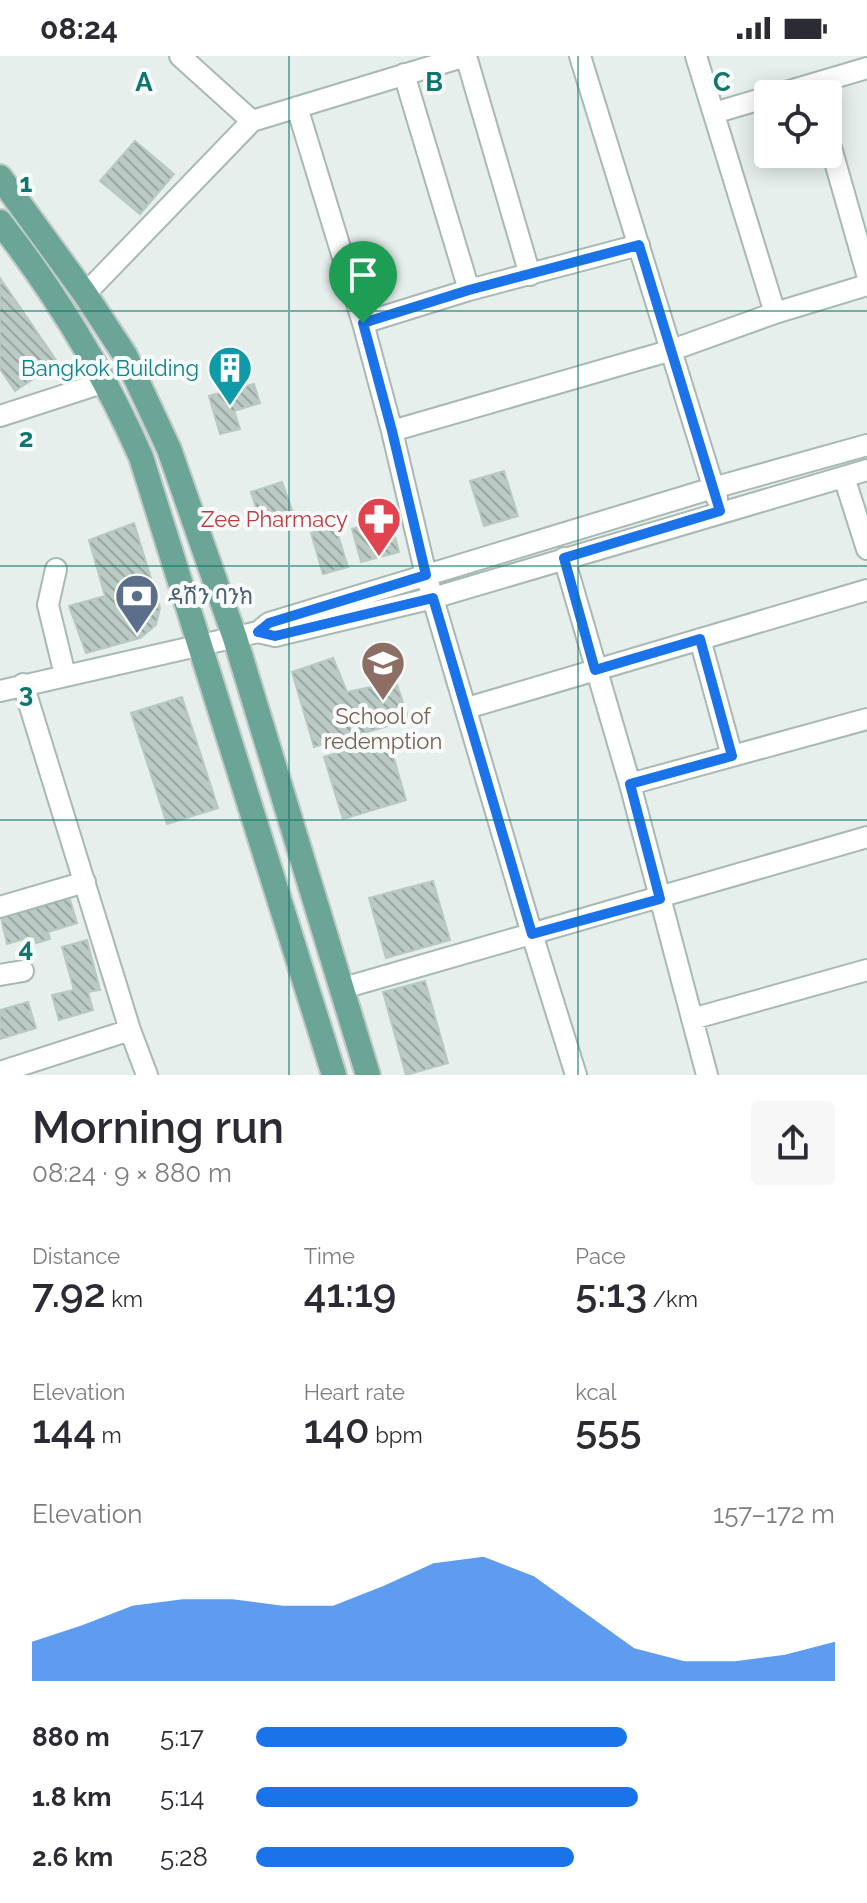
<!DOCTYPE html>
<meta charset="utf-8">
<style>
:root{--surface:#fff;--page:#f7f7f7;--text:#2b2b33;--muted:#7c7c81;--accent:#1a73e8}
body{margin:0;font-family:Raleway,"Noto Sans Ethiopic",sans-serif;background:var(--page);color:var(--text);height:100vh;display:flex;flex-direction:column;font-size:30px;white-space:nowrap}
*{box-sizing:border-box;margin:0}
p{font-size:26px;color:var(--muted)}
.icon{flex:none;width:44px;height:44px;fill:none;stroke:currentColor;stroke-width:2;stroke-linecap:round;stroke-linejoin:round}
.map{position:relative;height:1019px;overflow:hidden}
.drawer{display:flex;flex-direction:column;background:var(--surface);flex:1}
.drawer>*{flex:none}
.fabs{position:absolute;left:754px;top:24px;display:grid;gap:16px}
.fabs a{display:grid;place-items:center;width:88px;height:88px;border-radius:8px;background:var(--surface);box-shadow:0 4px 20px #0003;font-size:40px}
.pin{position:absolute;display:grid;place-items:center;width:68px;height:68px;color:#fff;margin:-82px -34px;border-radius:50% 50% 50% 0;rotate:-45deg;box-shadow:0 0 8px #0007}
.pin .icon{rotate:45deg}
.round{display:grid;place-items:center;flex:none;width:84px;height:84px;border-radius:8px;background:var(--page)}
.overview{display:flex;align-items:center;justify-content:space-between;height:136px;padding:0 32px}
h1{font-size:44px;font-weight:600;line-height:60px}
.figures{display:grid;grid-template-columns:repeat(3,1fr);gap:12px;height:136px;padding:8px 32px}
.figures div{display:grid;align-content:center}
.figures b{font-size:40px;font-weight:600}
.figures small{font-size:22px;font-weight:400}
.figures p{font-size:22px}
.chart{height:224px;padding:16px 32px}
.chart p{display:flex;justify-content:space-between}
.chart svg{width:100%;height:144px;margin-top:8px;fill:var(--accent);opacity:.7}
ul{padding:0 32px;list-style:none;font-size:26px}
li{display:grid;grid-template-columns:128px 96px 1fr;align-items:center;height:60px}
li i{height:20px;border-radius:10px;background:var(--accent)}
.status{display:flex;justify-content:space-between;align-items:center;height:56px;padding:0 40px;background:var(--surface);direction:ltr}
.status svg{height:22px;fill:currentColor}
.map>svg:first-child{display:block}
.building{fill:url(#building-back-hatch);stroke:#b8c9c2;stroke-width:2}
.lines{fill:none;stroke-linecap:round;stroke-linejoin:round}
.minor-casing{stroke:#a8b8b2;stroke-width:24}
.major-casing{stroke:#c2cac8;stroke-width:28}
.minor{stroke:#fff;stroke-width:20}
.major{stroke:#6aa596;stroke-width:24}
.route-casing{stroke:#fff;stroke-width:16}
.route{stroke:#1a73e8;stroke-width:10}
.grid{fill:none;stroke:#0f766e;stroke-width:2;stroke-opacity:0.55}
.labels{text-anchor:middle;stroke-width:8;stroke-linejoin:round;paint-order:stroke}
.culture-label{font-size:22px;fill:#0d838f;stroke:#f7fbf9;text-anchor:end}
.health-label{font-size:22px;fill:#be3a42;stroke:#f7fbf9;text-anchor:end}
.service-label{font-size:22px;fill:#4e5e75;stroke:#f7fbf9;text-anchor:start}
.education-label{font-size:22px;fill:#785e54;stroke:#f7fbf9}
.grid-label{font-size:26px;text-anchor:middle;font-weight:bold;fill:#0f766e;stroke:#f7fbf9;stroke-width:8;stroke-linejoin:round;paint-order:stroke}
</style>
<div class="status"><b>08:24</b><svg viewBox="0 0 49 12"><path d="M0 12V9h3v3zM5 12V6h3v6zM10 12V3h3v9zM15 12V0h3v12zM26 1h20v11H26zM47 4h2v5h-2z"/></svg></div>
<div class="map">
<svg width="867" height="1019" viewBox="0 0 867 1019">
<defs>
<pattern id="building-back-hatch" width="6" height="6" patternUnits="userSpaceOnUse" patternTransform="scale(2)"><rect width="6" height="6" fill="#bbcac4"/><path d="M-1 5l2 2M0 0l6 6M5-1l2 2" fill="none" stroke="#98a6a0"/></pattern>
</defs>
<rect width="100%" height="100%" fill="#e6efeb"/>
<!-- building -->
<path class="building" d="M135,85L174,118L140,158L100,125Z
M0,222L58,307L15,335L0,313Z
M254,328L260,347L234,355L240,373L220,378L209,340Z
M504,415L518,460L484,470L470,425Z
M282,426L292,454L260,465L251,436Z
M390,462L399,496L361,506L352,473Z
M134,467L160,552L156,569L140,582L86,597L69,550L105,540L89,484Z
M335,470L348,511L323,518L311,477Z
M333,602L347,636L396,626L409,664L314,691L292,616Z
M182,641L218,752L167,768L131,657Z
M388,682L406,744L343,763L324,701Z
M433,825L450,884L386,902L369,842Z
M68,837L77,867L48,876L50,883L36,887L34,880L7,888L0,857Z
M87,884L100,934L88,936L93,954L59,964L52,939L74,934L62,891Z
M425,925L448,1007L406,1019L383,936Z
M28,946L36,972L0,983V954Z"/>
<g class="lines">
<!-- minor casing -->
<g class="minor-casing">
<path id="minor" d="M180,0L252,65
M580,0L717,443
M696,0L775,257
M404,18L469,234
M779,38L867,12
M297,51L363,267L392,375L426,519L532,878L576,1019
M714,57L768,41
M828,81L867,218
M85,238L252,65L466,0L530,219
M363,267L469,234L639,189
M0,360L105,326
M392,375L672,294L775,257L867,229
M844,421L867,493
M564,502L630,728L707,1019
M56,513L48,549L65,619
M258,576L275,580L433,542L867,414
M700,583L732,700
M23,628L130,974
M0,635L258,576L269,567L713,432L867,389
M467,652L867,534
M630,728L867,663
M0,851L85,826
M0,919L23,915
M340,933L867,781
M692,963L867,914
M0,1016L130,974L147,1019"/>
</g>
<!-- major casing -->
<g class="major-casing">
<path id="major" d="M0,121L85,238L125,299L169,393L235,582L368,1019
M0,166C56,238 104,317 141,401L334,1019"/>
</g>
<!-- minor -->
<use href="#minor" class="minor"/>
<!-- major -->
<use href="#major" class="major"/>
</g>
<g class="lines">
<!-- route casing -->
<g class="route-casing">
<path id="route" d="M639,189L720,455L564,502L595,614L700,583L732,700L630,728L660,843L532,878L433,542L275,580L258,576L269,567L426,519L392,375L363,267L469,234Z"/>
</g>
<!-- route -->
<use href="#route" class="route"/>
</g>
<!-- grid -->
<path class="grid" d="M289,0V1019M578,0V1019M0,255H867M0,510H867M0,764H867"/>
<!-- icons -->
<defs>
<g id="building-pin" transform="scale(2.3)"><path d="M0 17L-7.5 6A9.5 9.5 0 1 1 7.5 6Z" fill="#0f9aa8" stroke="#f7fbf9"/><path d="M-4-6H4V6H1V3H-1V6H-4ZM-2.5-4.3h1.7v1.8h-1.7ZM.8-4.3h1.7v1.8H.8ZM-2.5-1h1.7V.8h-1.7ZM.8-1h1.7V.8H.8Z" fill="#fff"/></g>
<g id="pharmacy-pin" transform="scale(2.3)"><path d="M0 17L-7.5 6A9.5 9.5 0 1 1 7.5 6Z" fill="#e0444e" stroke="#f7fbf9"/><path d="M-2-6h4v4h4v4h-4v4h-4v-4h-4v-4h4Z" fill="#fff"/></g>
<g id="bank-pin" transform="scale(2.3)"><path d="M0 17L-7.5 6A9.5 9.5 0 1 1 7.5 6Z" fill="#5c6f8a" stroke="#f7fbf9"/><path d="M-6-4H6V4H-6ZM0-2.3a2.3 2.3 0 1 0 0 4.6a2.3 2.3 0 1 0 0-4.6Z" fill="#fff"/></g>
<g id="school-pin" transform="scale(2.3)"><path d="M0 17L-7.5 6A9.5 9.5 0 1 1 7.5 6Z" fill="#8d6e63" stroke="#f7fbf9"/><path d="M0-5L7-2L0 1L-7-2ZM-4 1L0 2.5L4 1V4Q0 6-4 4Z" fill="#fff"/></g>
</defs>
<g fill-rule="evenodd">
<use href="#building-pin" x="230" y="312"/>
<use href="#pharmacy-pin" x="379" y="463"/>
<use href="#bank-pin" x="137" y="540"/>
<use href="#school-pin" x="383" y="607"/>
</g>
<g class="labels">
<!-- culture labels -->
<g class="culture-label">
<text x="199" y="320">Bangkok Building</text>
</g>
<!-- health labels -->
<g class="health-label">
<text x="348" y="471">Zee Pharmacy</text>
</g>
<!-- service labels -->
<g class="service-label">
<text x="168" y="548">ዳሽን ባንክ</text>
</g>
<!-- education labels -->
<g class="education-label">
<text x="383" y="668">School of<tspan x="383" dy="25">redemption</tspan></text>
</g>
</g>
<g class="grid-label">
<text x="144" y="35">A</text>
<text x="434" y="35">B</text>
<text x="722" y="35">C</text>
<text x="26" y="136">1</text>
<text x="26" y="391">2</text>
<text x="26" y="646">3</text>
<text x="26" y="901">4</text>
</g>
</svg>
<div class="fabs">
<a><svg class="icon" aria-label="locate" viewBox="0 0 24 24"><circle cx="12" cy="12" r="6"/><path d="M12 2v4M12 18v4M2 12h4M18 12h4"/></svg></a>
</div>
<div class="pin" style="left:363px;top:267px;background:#1e9e55"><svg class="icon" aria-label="arrive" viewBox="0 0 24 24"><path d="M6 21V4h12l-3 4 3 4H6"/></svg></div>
</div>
<section class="drawer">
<div class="overview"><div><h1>Morning run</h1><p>08:24 · 9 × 880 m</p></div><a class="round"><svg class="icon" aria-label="share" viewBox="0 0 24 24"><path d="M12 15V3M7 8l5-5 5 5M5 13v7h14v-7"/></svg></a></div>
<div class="figures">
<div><p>Distance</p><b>7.92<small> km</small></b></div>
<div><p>Time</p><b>41:19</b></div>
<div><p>Pace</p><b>5:13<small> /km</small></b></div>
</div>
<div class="figures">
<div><p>Elevation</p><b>144<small> m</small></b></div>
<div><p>Heart rate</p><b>140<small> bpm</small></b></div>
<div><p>kcal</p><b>555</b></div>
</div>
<div class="chart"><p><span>Elevation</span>157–172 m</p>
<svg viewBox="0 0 160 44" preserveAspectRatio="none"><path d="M0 44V32L10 27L20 21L30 19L40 19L50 21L60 21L70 15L80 8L90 6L100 12L110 23L120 34L130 38L140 38L150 36L160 32V44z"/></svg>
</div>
<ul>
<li><b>880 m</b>5:17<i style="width:64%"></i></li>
<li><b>1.8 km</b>5:14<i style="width:66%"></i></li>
<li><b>2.6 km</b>5:28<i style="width:55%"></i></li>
</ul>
</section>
